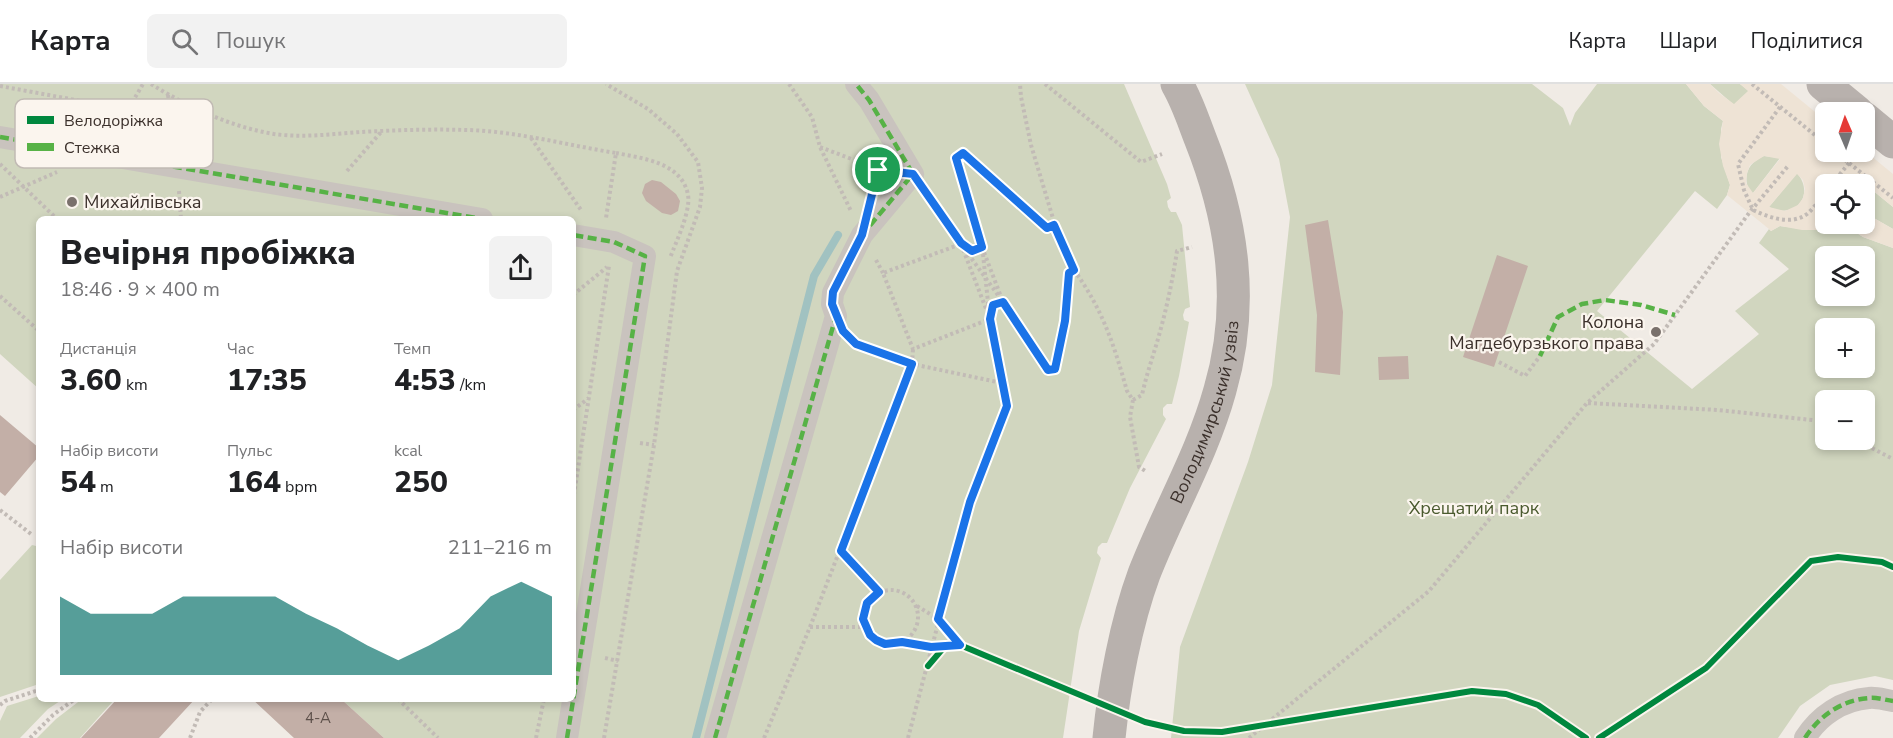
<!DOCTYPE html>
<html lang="uk">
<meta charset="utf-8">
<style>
:root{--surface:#fff;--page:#f2f2f2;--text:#202124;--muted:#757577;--line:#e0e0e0;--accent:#0f766e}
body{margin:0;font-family:"Nunito Sans",sans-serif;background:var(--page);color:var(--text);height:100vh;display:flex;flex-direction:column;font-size:22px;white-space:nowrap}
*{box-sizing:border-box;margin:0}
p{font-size:20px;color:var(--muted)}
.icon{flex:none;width:33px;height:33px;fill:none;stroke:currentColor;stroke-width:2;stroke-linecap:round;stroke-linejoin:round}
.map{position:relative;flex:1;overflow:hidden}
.details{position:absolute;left:36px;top:132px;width:540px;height:486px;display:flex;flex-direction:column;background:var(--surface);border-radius:9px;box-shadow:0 3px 9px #0003}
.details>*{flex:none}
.needle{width:39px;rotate:358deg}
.fabs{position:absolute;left:1815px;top:18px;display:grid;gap:12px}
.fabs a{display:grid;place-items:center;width:60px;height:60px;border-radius:9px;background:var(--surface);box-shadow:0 3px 9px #0003;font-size:30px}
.pin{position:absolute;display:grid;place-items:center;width:51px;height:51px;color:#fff;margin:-26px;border:3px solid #fff;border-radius:50%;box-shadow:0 2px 6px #0007}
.round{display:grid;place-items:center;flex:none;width:63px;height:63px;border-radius:9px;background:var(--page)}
.summary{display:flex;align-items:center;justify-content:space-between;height:102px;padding:0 24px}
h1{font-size:33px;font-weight:800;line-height:45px}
.figures{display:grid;grid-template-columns:repeat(3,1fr);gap:9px;height:102px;padding:6px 24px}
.figures div{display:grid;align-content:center}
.figures b{font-size:30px;font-weight:800}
.figures small{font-size:16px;font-weight:400}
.figures p{font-size:16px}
.chart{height:168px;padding:12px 24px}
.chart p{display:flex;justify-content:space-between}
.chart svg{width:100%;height:108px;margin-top:6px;fill:var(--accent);opacity:.7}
header{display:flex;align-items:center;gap:36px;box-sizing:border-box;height:84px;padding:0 30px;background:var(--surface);border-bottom:2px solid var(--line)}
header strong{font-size:28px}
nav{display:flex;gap:33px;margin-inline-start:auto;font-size:21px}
.search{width:420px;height:54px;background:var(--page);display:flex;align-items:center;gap:15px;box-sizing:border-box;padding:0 21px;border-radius:9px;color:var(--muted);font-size:22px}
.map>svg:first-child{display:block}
.green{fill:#d1d6bf;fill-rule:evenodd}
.plaza{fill:#eee3d5;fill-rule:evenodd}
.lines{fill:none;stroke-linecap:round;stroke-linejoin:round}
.stream{stroke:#a1c2c1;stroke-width:8}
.building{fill:#c3afa7}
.path{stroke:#c2bbb6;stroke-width:4;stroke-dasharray:3 3;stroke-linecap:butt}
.street{stroke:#c9c3be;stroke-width:22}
.primary{stroke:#b8b1ad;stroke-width:33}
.quiet{stroke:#57b246;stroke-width:4.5;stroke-dasharray:9 4.5;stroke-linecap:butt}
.cycleway-casing{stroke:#fbf5ee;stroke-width:10}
.cycleway{stroke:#00873e;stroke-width:6}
.route-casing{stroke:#fff;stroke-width:12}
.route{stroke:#1a73e8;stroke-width:8}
.poi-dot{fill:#7a716c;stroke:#fbf5ee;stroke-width:2}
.labels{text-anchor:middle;stroke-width:4.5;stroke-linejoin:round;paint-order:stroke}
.number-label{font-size:15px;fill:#5d504a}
.poi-label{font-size:18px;fill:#3b302b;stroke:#fbf5ee;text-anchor:start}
.street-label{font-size:18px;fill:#3b302b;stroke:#fbf5ee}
.park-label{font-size:18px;fill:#4a5a2e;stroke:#fbf5ee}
.key{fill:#fbf5ee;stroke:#c1bab4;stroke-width:1.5}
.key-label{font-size:16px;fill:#3b302b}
</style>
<header>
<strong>Карта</strong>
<div class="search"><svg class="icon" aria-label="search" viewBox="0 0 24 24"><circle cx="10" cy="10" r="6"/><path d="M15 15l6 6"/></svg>Пошук</div>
<nav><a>Карта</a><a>Шари</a><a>Поділитися</a></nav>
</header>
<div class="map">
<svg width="1893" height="654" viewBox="0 0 1893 654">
<rect width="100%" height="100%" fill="#f0ebe5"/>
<!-- green -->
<path class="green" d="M0,0H1124L1167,100L1171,114L1167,117L1168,123L1171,128H1176L1182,141L1190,223L1185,225L1183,231L1184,236L1189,238L1179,292L1172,320H1167L1163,324V331L1166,335L1130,404L1107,459H1102L1098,463L1097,469L1101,474L1079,547L1063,654H384L341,615H573V135H39V305L0,270Z
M1245,0H1532L1563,24L1570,42L1575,29L1597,0H1686L1704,22L1723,37L1721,45V73L1730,101L1727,111L1717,125L1695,107L1597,227L1692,305L1759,250L1735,227L1789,185L1759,159L1769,145L1771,147L1780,142C1804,145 1819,150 1843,140L1863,153L1893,164V596L1875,592L1830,601L1800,622L1778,654H1171L1180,563L1248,378L1272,301L1290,133L1279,75ZM1826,172H1864V212H1826ZM1826,244H1864V284H1826ZM1826,316H1864V356H1826Z
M1710,0H1740L1749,7L1734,21Z
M1764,72L1780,74L1753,109L1750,108C1742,93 1748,78 1764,72Z
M1797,89C1816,112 1794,136 1769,123Z
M1871,105L1893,123V145L1865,129V117Z
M32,461L36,462L39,476V600L0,613V496Z
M39,612V615H63L48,625L20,654H0V637L7,622Z
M82,615H115L80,654H37L56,635Z"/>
<!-- plaza -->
<path class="plaza" d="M1686,0H1710L1719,9L1734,20L1748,7L1740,0H1781L1825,36L1826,68L1865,67L1893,90V123L1871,105L1865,117L1864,100H1826V140H1864L1865,129L1893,145V164L1863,153L1843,140L1817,146H1802L1780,142L1771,147L1769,145L1727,111L1730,101L1723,82L1719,60L1723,37L1704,22ZM1764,72L1780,75L1753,109L1746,99L1747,89L1750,81ZM1797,90L1803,96L1805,105L1803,114L1798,121L1785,127L1769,123Z"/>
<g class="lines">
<!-- stream -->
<path class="stream" d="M696,654L814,192L838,151"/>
</g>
<!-- building -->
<path class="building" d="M652,96L661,98L676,110L680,117L678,127L671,131L662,129L646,117L642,109L645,100Z
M1328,136L1343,228L1340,291L1315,288L1317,231L1305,141Z
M1497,171L1528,182L1494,283L1463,273Z
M1408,272L1409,295L1379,296L1378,273Z
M0,331L39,364V372L5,412L0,408Z
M117,615H195L159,654H81Z
M252,615H341L384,654H294Z"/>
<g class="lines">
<!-- path -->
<path class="path" d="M151,0C188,23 231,43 274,50C302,54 332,50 361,48C396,46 431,45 466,46C516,47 566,61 616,69L606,134
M789,0L812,33L820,63L851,127
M1045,0L1141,78L1162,70
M1752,0L1826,60
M0,2L97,20C115,28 124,36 135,51
M168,11L174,58
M1780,23L1738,80L1744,106L1753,126C1768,133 1791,142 1807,130C1814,124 1820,115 1826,108
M123,34L143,0
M531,54L581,126
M820,63L883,87
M1835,68L1893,114
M616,69C641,74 682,78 688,111C691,127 676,158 670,174
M0,80L57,135
M347,87L382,47
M1832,100L1849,79
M179,107L181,135
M928,111L961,160L972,167L982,163
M0,113L57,88
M1055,141L1074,186
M961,160L1003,218L1048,287L1055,285L1065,237L1069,189L1074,186C1103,226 1114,261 1127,307L1133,316L1142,311C1147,288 1155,267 1161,244C1168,218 1173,193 1177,167L1192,163
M961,160L990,235L913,265L883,189Z
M983,170L989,228
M876,176L883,189
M573,211L607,183
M0,212L39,247
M854,258L912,280L1002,299L990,235L993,221L1003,218L982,163L956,74L963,69L1047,144L1055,141L1031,61L1021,13L1020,0
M1499,278L1525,292L1540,272
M1133,316L1130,333L1139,383L1147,388
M1588,319L1718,326L1821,337L1826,340
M573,326L589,314
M1856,356L1893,375
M640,359L654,361
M573,417L609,182
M0,426L31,450
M841,467L879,508
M864 533a27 27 0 1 1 54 0a27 27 0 1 1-54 0Z
M917,522L938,535L960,561
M810,543H865
M903,558L931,563L945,562
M605,574L618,577
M398,615L438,654
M0,621L5,617L39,606
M30,654L53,631L75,615
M190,654L200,628L212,615
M536,654L544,615
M604,654L654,361L677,187L700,123L702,104L698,78L677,50L648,25L606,0
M764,654L810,543L912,280L913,265
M908,654L970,418L1007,322L1002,299
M1249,654L1429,507L1587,319L1654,260L1749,129L1788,82"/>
<!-- street -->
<path class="street" d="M0,53L482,135
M567,654L645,172L614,158L573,151
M715,654L836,232L832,220L833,209L862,151L913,90L869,16L856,0
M1805,654C1819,632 1842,616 1869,614C1876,613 1885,616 1893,617"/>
<!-- primary -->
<g class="primary">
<path d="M1823,0L1857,28"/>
<path d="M1864,34L1893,58"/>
<path id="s1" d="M1109,654C1114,603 1126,539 1144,490C1168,428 1202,371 1220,306C1245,220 1233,137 1200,54C1193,36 1187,17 1177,0"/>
</g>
<!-- quiet -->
<path class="quiet" d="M0,53L482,135
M1540,272L1558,233L1582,220L1605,216L1641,221L1675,231
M567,654L645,172L614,158L573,151
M715,654L836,232L832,220L833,209L862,151L913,90L869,16L856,0
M1805,654C1819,632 1842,616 1869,614C1876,613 1885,616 1893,617"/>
<!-- cycleway casing -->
<g class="cycleway-casing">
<path id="cycleway" d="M928,582L945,562L960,561L1145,638L1184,647L1222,648L1472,607L1506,610L1538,621L1586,654
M1599,654L1706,584L1811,477L1838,473L1882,478L1893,483"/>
</g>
<!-- cycleway -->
<use href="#cycleway" class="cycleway"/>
</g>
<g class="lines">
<!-- route casing -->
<g class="route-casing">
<path id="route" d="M963,69L1047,144L1054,141L1074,186L1069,189L1065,237L1055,285L1048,286L1003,218L993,221L990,235L1007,322L970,418L938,535L960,561L931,563L902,558L885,560L876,556L870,551L863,535L867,519L879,508L841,467L912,280L856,260L843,247L832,220L833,208L862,151L878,86L913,90L961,159L972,167L982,163L956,74Z"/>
</g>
<!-- route -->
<use href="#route" class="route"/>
</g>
<!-- markers -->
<g class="poi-dot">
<circle cx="72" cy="118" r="6"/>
<circle cx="1656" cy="248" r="6"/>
</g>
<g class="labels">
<!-- number labels -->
<g class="number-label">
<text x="318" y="639">4-А</text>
</g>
<!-- poi labels -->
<g class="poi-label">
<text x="84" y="124">Михайлівська</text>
<text x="1644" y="244" text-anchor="end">Колона<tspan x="1644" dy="21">Магдебурзького права</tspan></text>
</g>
<!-- street labels -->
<g class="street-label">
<text dy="6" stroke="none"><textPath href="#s1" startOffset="342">Володимирський узвіз</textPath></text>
</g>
<!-- park labels -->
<g class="park-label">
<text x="1474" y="430">Хрещатий парк</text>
</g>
</g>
<!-- legend -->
<rect x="15" y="15" width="198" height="69" rx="9" class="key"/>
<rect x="27" y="32" width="27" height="8" fill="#00873e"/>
<rect x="27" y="59" width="27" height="8" fill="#57b246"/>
<g class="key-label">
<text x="64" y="42">Велодоріжка</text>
<text x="64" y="69">Стежка</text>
</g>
</svg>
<div class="fabs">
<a><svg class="needle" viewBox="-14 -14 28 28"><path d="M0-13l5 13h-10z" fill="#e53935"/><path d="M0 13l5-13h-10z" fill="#757577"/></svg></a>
<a><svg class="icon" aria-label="locate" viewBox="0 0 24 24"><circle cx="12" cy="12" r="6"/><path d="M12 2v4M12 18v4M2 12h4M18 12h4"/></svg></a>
<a><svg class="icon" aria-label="layers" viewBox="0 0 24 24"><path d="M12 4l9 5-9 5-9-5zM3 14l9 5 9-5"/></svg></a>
<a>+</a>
<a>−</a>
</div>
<div class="pin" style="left:878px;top:86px;background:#1e9e55"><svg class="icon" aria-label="arrive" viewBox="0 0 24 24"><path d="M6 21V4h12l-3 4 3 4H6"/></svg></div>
<section class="details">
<div class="summary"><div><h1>Вечірня пробіжка</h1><p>18:46 · 9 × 400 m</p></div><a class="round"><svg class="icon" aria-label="share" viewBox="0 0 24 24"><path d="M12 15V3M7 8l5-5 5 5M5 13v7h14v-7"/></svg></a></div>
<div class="figures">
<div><p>Дистанція</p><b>3.60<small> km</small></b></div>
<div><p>Час</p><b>17:35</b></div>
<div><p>Темп</p><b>4:53<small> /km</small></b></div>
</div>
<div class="figures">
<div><p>Набір висоти</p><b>54<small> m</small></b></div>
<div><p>Пульс</p><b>164<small> bpm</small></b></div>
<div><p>kcal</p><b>250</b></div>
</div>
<div class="chart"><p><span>Набір висоти</span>211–216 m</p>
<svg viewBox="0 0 160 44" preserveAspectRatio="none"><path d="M0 44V12L10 19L20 19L30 19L40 12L50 12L60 12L70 12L80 19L90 25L100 32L110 38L120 32L130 25L140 12L150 6L160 12V44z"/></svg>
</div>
</section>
</div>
